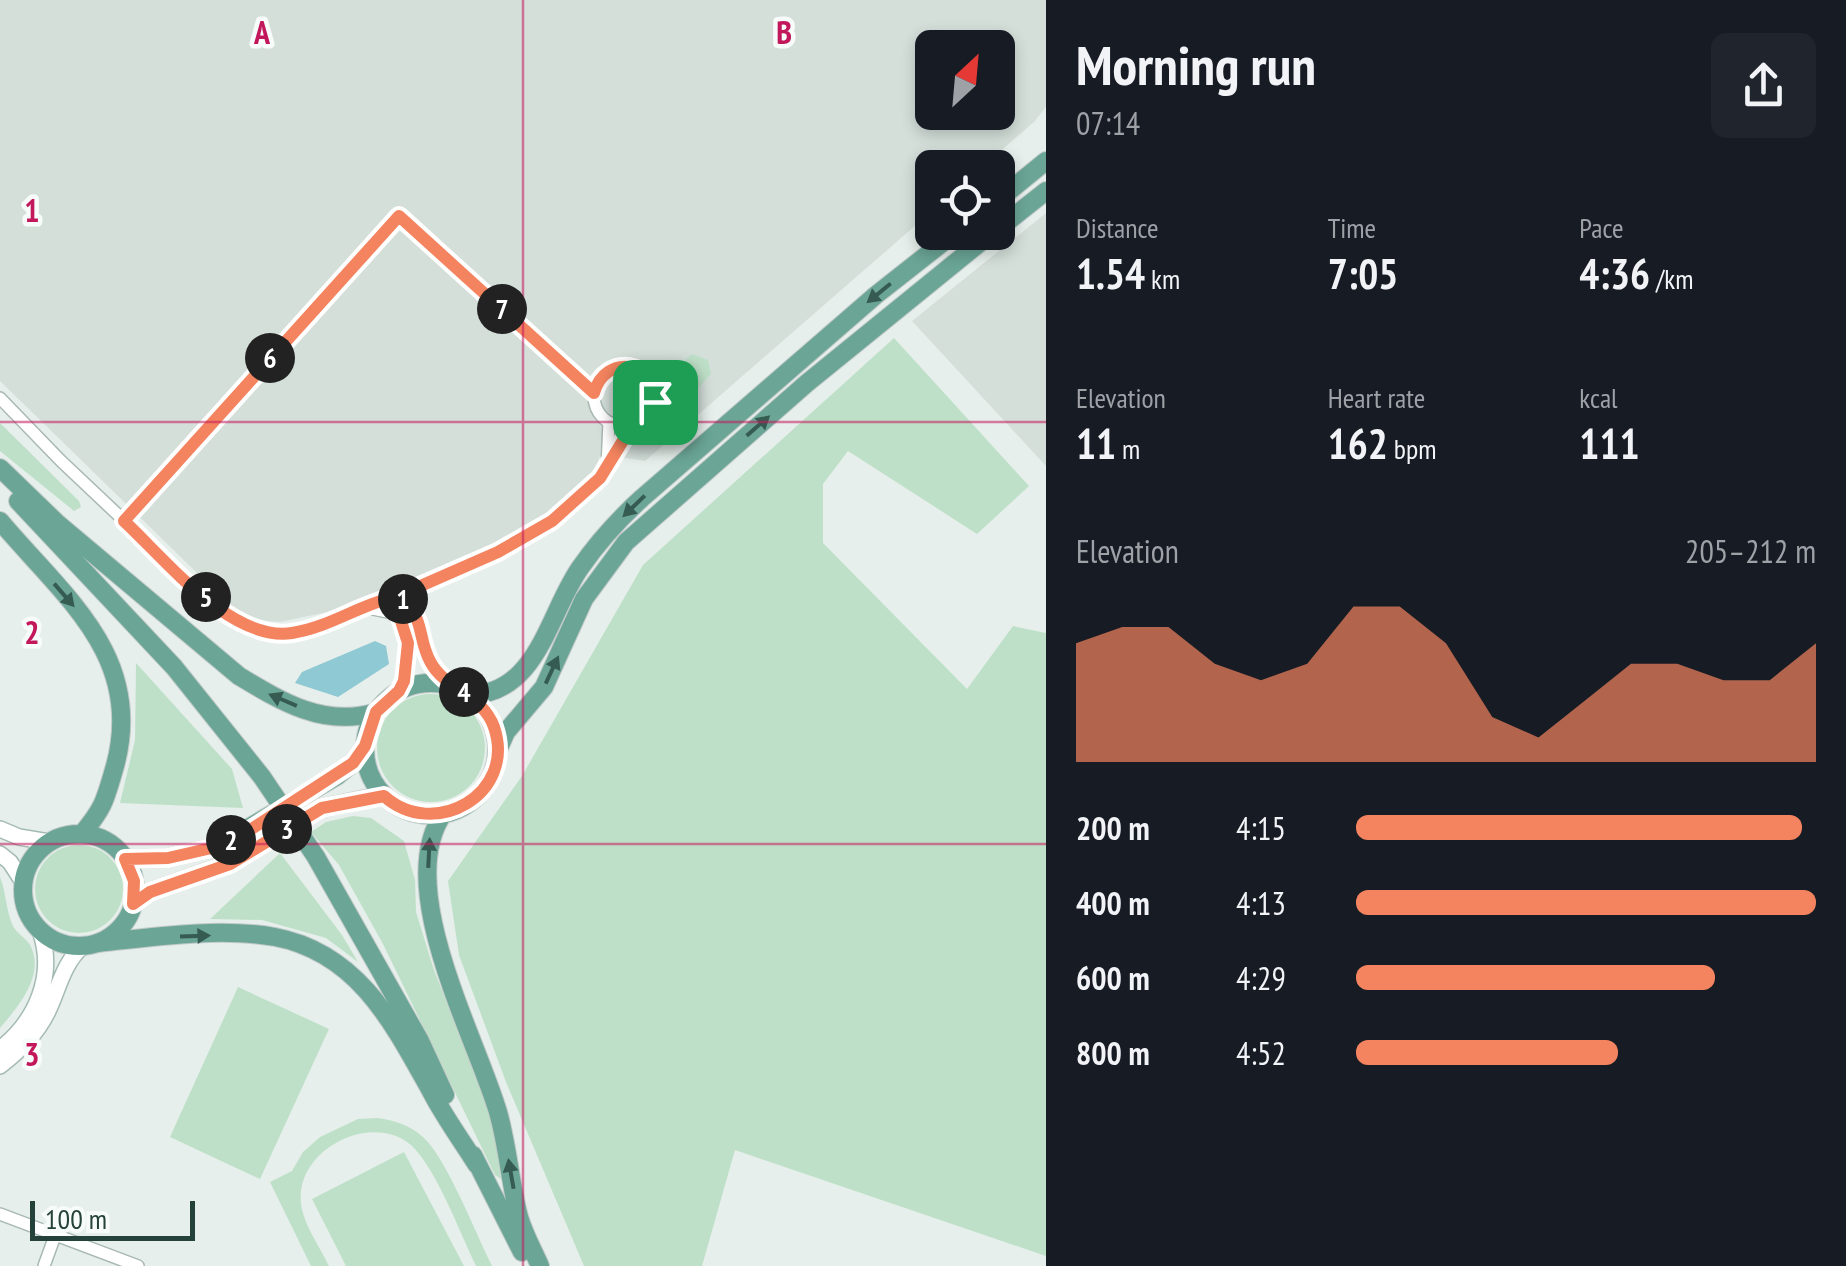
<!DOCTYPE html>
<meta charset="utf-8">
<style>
:root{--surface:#171b24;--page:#20242c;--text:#f1f3f6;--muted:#9ea1a6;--accent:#f4845f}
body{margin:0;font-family:"PT Sans Narrow",sans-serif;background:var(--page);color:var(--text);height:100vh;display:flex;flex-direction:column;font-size:38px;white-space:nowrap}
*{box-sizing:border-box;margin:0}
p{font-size:32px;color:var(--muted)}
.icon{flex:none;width:55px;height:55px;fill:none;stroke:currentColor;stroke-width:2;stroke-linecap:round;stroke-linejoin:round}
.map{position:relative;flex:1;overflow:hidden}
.drawer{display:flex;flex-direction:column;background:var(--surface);width:800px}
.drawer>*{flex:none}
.needle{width:65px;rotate:26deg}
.buttons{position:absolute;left:915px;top:30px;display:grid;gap:20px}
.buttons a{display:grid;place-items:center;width:100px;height:100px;border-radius:15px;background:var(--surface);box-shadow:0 5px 15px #0003;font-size:50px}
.scale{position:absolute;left:30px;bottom:25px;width:165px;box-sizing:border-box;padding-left:10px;border:5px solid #24423a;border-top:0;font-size:28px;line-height:35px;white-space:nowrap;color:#24423a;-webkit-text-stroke:8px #f7fbf9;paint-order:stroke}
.pin{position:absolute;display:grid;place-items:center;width:85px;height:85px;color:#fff;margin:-42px;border-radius:20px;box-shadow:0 5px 15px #0006}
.km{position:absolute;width:50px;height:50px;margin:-25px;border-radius:50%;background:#222;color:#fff;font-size:28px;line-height:50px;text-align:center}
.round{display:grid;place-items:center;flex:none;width:105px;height:105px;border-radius:15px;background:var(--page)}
.head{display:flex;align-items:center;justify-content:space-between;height:170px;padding:0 30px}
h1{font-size:55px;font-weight:600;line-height:75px}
.stats{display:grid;grid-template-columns:repeat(3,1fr);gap:15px;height:170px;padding:10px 30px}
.stats div{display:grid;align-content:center}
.stats b{font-size:42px;font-weight:600}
.stats small{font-size:28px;font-weight:400}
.stats p{font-size:28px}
.chart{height:280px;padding:20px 30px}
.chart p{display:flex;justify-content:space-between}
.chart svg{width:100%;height:180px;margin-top:10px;fill:var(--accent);opacity:.7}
ul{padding:0 30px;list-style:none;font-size:32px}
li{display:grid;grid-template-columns:160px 120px 1fr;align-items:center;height:75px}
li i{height:25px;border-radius:12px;background:var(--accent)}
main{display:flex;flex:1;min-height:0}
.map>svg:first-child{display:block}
.built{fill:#d4dfda;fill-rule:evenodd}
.green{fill:#bfe0c8}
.water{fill:#8ec9d4}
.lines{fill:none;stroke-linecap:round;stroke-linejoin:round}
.minor-casing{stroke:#a8b8b2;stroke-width:14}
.secondary-casing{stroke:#a4bbb3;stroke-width:18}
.primary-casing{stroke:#c2cac8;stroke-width:20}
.minor{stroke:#fff;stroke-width:11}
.secondary{stroke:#fff;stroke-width:15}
.primary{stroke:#6aa596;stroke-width:18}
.primary-bridge-casing{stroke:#c2cac8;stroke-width:20;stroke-linecap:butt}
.primary-bridge{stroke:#6aa596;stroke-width:18}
.oneway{fill:#365b51}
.route-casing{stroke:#fff;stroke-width:20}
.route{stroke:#f4845f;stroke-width:12}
.grid{fill:none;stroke:#c2185b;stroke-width:2.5;stroke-opacity:0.55}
.grid-label{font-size:32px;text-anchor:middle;font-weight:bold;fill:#c2185b;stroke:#f7fbf9;stroke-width:9;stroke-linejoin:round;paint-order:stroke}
</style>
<main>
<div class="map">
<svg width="1046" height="1266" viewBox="0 0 1046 1266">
<rect width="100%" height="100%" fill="#e6efeb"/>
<!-- built -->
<path class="built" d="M0,0H1046V107L1034,122L982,167L932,168V211L645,461L601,454L592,476L554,509L490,545L337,610L280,622L257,620L231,606L0,381ZM932,48H998V112H932Z
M1046,213V466L912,321Z"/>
<!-- green -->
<path class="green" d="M894,338L1029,486L977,534L848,451L823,484V543L967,689L1013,626L1046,633V1256L735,1150L702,1266H584L506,1082L459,955L448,881L522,776L643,565Z
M692,354L708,360L711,374L692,395L676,394L669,388L668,377Z
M0,423L79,501L81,507L74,511L0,451Z
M136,663L232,769L243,808L120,803L135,740Z
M377 748a54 54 0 1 1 108 0a54 54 0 1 1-108 0Z
M353,816L371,818L404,841L415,880L416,912L434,970L493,1122L501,1179L495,1175L383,944L339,865L311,832L326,822Z
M35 889a44 44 0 1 1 88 0a44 44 0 1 1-88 0Z
M280,853L342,935L358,962L326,938L262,920L210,919Z
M0,877C6,892 6,909 12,924C16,934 28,938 32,949C43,978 18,1007 0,1028Z
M238,987L329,1029L260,1179L170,1137Z
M378,1118C397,1121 413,1126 427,1141C449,1165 476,1234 492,1266H476C460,1233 436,1168 411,1145C371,1111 295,1150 301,1203C303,1224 320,1247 329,1266H311L270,1182L292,1171L303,1152L320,1137L358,1119Z
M404,1152L464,1266H346L312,1199Z"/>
<!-- water -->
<path class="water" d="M375,641L386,646L389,664L338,697L295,683L302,672Z"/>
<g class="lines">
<!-- minor casing -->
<g class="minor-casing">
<path id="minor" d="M594 396a31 31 0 1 1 62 0a31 31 0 1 1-62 0Z
M0,398L61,461L223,614L255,631L276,634L317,627L387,599L407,605L417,615
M609,422L607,467L631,426
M124,521L399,216L595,393
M425,585C404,616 426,660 448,685
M368,608L392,613C415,633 411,666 399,691
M398,618L399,607L409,591C429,579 453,571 474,562C523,542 578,513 607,467
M0,1214L138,1266
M44,1266L56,1233"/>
</g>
<!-- secondary casing -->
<g class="secondary-casing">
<path id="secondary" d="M0,829L19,837L49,842
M0,854L10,862L23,882
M0,1049C36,1021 56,975 40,931
M0,1066C20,1050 37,1034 48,1011C59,988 63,963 83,946"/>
</g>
<!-- primary casing -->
<g class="primary-casing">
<path id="primary" d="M998,200L1046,161
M998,229L1046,191
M0,468L58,524L239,676C282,702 325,728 376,712
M18,501L174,667L262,777
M0,521C63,596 145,656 115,766C105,800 105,806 82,834
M365 749a66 66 0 1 1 132 0a66 66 0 1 1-132 0Z
M469,695C538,694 548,614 580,568C598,542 619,519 642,498L876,295L956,232
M498,750L506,732L544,687L584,599L626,542L807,383L993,232
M443,814C393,887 476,1037 498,1112C508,1147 510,1183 519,1217C524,1234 533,1250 540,1266
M23 890a56 56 0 1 1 112 0a56 56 0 1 1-112 0Z
M316,857L420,1041L445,1095
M125,859L168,858L216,847L337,776L353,763L365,746
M133,904L150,892L229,864L322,808L384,795
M98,943C152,937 221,927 275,937C359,953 394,1025 432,1093C445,1118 462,1141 477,1165
M473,1155L522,1252"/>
</g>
<!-- minor -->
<use href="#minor" class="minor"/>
<!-- secondary -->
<use href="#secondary" class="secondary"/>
<!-- primary -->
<use href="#primary" class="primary"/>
<!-- primary-bridge casing -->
<g class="primary-bridge-casing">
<path id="primary-bridge" d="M262,777L316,857"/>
</g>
<!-- primary-bridge -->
<use href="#primary-bridge" class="primary-bridge"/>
</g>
<!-- one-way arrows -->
<defs><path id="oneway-solid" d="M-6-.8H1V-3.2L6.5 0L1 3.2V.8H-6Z" transform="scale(2.5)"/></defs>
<g class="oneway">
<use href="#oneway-solid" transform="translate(879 293) rotate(141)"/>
<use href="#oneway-solid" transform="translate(758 426) rotate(-41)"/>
<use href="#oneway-solid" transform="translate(634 506) rotate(136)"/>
<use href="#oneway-solid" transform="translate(64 595) rotate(49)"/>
<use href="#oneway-solid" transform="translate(552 670) rotate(-65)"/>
<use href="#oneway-solid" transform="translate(283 700) rotate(-157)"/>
<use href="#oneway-solid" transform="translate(429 853) rotate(-87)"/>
<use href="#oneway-solid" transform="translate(195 936) rotate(-2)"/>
<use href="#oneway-solid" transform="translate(511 1174) rotate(-100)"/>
</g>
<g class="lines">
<!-- route casing -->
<g class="route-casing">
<path id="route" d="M655,402L647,418L632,426L600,478L552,521L498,552L409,591L398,612L408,643L404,681L399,691L376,712L365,746L353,763L250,830L216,847L168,858L125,859L134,881L133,904L150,892L230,864L322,808L384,796C434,841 517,794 494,727C482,694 447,691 431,663C414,634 429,606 387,599C355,608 326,628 292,633C231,642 166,560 124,521L399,216L594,393C605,353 657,361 655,402"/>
</g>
<!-- route -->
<use href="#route" class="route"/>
</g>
<!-- grid -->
<path class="grid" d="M523,0V1266M0,422H1046M0,844H1046"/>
<g class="grid-label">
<text x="262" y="44">A</text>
<text x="784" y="44">B</text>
<text x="32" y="222">1</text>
<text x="32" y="644">2</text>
<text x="32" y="1066">3</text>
</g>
</svg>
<div class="buttons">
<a><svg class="needle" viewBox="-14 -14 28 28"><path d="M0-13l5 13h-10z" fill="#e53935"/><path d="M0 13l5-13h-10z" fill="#9ea1a6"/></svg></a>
<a><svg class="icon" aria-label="locate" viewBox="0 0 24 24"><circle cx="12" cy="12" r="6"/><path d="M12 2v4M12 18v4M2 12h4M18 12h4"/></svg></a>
</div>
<div class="scale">100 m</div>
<div class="pin" style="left:655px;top:402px;background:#1e9e55"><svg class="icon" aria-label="arrive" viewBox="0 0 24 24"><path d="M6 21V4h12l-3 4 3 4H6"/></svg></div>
<b class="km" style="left:403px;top:599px">1</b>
<b class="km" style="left:231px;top:840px">2</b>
<b class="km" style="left:287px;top:829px">3</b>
<b class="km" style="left:464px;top:692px">4</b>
<b class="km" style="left:206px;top:597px">5</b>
<b class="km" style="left:270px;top:358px">6</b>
<b class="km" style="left:502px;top:309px">7</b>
</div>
<section class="drawer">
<div class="head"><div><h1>Morning run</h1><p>07:14</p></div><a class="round"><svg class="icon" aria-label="share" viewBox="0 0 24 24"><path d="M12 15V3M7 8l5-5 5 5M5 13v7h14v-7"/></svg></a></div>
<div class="stats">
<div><p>Distance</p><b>1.54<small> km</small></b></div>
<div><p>Time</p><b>7:05</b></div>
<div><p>Pace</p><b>4:36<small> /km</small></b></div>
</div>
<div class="stats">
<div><p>Elevation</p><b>11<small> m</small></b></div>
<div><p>Heart rate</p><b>162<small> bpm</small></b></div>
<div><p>kcal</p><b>111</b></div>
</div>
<div class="chart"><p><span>Elevation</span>205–212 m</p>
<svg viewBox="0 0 160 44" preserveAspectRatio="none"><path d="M0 44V15L10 11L20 11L30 20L40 24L50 20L60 6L70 6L80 15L90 33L100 38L110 29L120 20L130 20L140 24L150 24L160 15V44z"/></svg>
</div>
<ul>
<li><b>200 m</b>4:15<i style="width:97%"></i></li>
<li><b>400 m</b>4:13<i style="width:100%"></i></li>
<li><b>600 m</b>4:29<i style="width:78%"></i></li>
<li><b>800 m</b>4:52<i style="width:57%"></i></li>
</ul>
</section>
</main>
